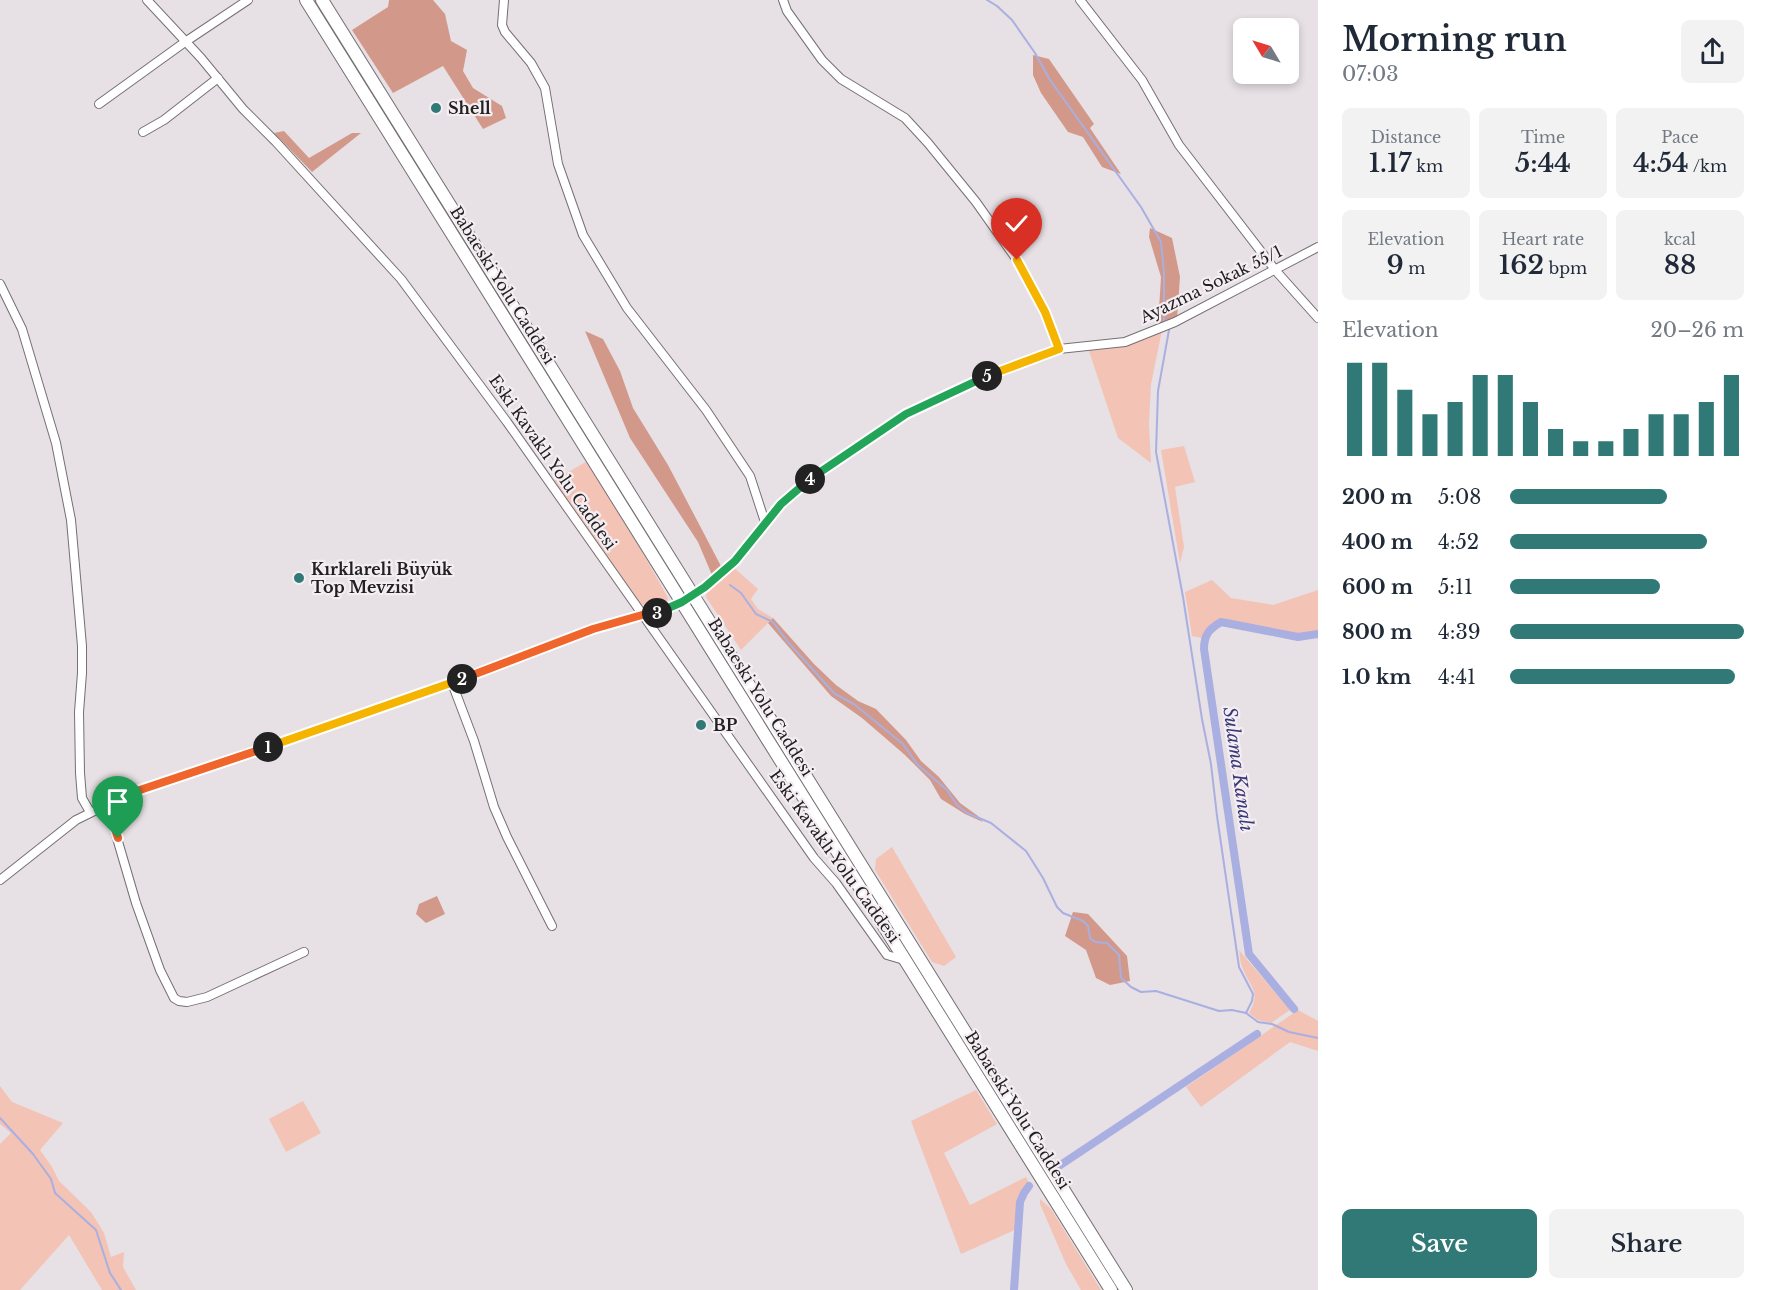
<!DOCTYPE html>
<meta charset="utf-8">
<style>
:root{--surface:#fff;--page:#f2f2f3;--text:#1f2937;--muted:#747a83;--accent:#307977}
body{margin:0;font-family:"Libre Baskerville",serif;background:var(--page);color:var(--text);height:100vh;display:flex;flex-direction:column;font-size:22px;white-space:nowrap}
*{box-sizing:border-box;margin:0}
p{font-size:20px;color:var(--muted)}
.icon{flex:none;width:33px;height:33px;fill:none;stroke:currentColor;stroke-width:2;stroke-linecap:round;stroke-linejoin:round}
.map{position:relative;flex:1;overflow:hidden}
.panel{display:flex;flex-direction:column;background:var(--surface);width:450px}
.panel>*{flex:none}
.needle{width:39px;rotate:308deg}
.buttons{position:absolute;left:1233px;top:18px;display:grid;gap:12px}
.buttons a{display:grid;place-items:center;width:66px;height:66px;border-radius:9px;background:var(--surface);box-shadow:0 3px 9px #0003;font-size:30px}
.pin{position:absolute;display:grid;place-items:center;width:51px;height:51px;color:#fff;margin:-62px -26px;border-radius:50% 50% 50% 0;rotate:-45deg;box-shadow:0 0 6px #0007}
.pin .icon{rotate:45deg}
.km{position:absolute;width:30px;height:30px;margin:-15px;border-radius:50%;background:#222;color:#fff;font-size:16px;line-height:30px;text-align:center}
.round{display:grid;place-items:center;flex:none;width:63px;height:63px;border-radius:9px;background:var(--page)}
.head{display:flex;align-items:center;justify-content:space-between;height:102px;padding:0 24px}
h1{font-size:33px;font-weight:600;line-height:45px}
.figures{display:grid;grid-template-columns:repeat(3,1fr);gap:9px;height:102px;padding:6px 24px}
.figures div{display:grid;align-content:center;border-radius:9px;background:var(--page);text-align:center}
.figures b{font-size:26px;font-weight:600}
.figures small{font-size:16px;font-weight:400}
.figures p{font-size:16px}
.chart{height:168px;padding:12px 24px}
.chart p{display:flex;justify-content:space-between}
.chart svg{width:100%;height:108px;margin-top:6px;stroke:var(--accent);stroke-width:6}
.action{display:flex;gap:12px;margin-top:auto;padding:12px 24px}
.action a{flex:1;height:69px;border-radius:9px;background:var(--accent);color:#fff;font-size:24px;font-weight:600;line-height:69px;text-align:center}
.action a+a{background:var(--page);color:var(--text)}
ul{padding:0 24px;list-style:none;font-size:20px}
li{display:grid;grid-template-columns:96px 72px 1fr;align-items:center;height:45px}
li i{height:15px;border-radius:8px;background:var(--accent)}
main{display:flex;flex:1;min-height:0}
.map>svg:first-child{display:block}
.green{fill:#f3c3b6}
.forest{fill:#d2998a}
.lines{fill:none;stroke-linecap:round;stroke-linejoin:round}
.stream{stroke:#a9afe1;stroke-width:2}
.canal{stroke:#a9afe1;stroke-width:8}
.minor-casing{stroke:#767074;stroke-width:10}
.highway-casing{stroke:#767074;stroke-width:14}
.minor{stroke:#fff;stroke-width:8}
.highway{stroke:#fff;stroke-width:12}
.split-1-casing{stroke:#fff;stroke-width:12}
.split-2-casing{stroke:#fff;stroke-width:12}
.split-3-casing{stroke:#fff;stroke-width:12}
.split-4-casing{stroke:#fff;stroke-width:12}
.split-5-casing{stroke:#fff;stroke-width:12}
.split-6-casing{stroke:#fff;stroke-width:12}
.split-1{stroke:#f0652b;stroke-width:8}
.split-2{stroke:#f5b400;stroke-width:8}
.split-3{stroke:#f0652b;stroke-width:8}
.split-4{stroke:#22a559;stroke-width:8}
.split-5{stroke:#22a559;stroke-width:8}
.split-6{stroke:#f5b400;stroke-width:8}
.poi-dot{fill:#307977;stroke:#f4edf2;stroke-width:2}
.labels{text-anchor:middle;stroke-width:4.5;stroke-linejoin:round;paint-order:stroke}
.poi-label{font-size:16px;font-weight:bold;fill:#222021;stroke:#f4edf2;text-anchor:start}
.street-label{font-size:16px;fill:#222021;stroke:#f4edf2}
.water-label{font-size:18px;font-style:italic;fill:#373876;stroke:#f4edf2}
</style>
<main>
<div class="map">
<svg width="1318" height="1290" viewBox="0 0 1318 1290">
<rect width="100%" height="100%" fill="#e7e0e4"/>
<!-- green -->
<path class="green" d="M1162,330L1151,384L1149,424L1151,463L1118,438L1088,348Z
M1184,446L1195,482L1175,487L1184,547L1180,563L1161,450Z
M586,462L634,537L668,598L666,605L651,610L640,603L554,480Z
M732,566L758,589L751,599L758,609L773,618L741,650L706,597L707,589Z
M1212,580L1231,598L1273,605L1318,590V631C1292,640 1248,625 1221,619L1210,625L1202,638L1192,636L1185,592Z
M892,847L956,957L944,966L932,962L875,870L876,859Z
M1239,950L1290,1010L1271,1023L1258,1020L1249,1013C1261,992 1251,988 1243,969C1240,963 1240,956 1239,950Z
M1298,1010L1318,1021V1051L1290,1042L1201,1107L1186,1087Z
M0,1086L12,1102L63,1123L40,1150L52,1167L59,1181L91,1212L104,1233L111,1257L124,1252L123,1267L136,1290H102L69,1235L20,1290H0V1144L11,1133L0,1124Z
M976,1090L997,1124L944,1153L970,1205L1026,1177L1030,1185C1017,1198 1018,1211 1017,1229L961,1254L911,1121Z
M303,1101L321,1133L286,1152L269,1119Z
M1040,1199L1051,1209L1101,1290H1081L1066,1264L1040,1204Z"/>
<!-- forest -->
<path class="forest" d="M389,0H433L445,14L451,41L467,50L463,71L473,88L502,106L506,118L483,129L443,66L393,93L352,30L388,7Z
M1033,55L1049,59L1094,124L1090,128L1121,174L1102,167L1083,137L1068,132L1041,93L1033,75Z
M284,131L309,158L352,133H361L312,172L274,133Z
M1150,228L1172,238L1180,277L1177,319L1158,326L1161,277L1149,237Z
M585,331L603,339L620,371L633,408L668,465L722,568L712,575L698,542L630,438Z
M773,618L814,664L836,685L858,701L876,709L906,740L921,761L939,777L960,803L978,816L983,822L965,814L941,799L930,780L905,755L862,718L831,696L768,623Z
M437,896L445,914L426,923L416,914L419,904Z
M1073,912L1088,914L1127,956L1130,981L1110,985L1096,978L1086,950L1065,936Z"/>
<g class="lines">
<!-- stream -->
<path class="stream" d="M987,0L997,6L1012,20L1035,53L1050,80L1141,207L1161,242L1164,273V321
M1169,330L1158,391L1156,452L1183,597L1202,719L1211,764L1217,816L1239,967L1253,994L1252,1001L1246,1013
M730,585L741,593L756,614L773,622L787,641L835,694L854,704L903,744L917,764L947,790L957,805L967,813L991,823L1026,851L1043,878L1057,907L1063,913L1083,921L1088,926L1090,938L1095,942L1107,943L1119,955L1121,978L1131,987L1141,992L1156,991L1219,1011L1232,1010L1246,1013L1258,1022L1272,1024L1289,1032L1318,1038
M0,1118L33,1154L51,1179L55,1193L96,1230L110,1273L121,1290"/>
<!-- canal -->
<path class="canal" d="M1294,1009L1249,954L1204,649C1204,635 1209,629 1221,622L1298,637L1318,634
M1059,1166L1257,1034
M1014,1290L1020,1202L1024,1193L1029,1186"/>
<!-- minor casing -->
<g class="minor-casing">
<path id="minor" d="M147,0L201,58L243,109L276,142L401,279L507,422L814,858L836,883L887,955L904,960
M504,0L502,25L505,32L531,63L545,88L558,164L583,235L627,308L706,410L750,476L765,522
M783,0L787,11L822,60L841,79L905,118L928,143L976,202L1017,260L1045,312L1059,349
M1080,0L1142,80L1179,145L1276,271L1318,318
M99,104L185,42L248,0
M143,132L164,120L218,78
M0,284L22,329L56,443L71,520L82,646V673L79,712L80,773L82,798L90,812
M452,683L474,741L494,807L507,837L552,926
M107,804L136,903L160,970L174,998L179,1001L187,1002L207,997L304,952
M0,880L76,820L131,793L412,697L593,629L642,615L661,612L705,587L735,561L781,504L804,484L906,414L978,380L1059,349L1125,342L1175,322L1318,247"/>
</g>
<!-- highway casing -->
<g class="highway-casing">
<path id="highway" d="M306,0L1111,1290
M322,0L1126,1290"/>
</g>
<!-- minor -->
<use href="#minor" class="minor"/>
<!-- highway -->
<use href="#highway" class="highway"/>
</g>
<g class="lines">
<!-- split-1 casing -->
<g class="split-1-casing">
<path id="split-1" d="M118,838L107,804L131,793L268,747"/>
</g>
<!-- split-2 casing -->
<g class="split-2-casing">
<path id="split-2" d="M268,747L462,679"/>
</g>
<!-- split-3 casing -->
<g class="split-3-casing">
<path id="split-3" d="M462,679L593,629L642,615L657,613"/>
</g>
<!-- split-4 casing -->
<g class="split-4-casing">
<path id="split-4" d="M657,613L682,602L705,587L735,561L781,504L810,479"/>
</g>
<!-- split-5 casing -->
<g class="split-5-casing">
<path id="split-5" d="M810,479L906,414L987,376"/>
</g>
<!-- split-6 casing -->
<g class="split-6-casing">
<path id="split-6" d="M987,376L1059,349L1045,312L1017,260"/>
</g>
<!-- split-1 -->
<use href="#split-1" class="split-1"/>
<!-- split-2 -->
<use href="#split-2" class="split-2"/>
<!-- split-3 -->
<use href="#split-3" class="split-3"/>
<!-- split-4 -->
<use href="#split-4" class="split-4"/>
<!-- split-5 -->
<use href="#split-5" class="split-5"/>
<!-- split-6 -->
<use href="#split-6" class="split-6"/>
</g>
<!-- markers -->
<g class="poi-dot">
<circle cx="436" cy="108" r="6"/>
<circle cx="299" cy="578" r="6"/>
<circle cx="701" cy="725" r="6"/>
</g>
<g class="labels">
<!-- poi labels -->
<g class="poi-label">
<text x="448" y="114">Shell</text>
<text x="311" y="575">Kırklareli Büyük<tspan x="311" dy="18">Top Mevzisi</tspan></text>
<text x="713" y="731">BP</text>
</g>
<!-- street labels -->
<g class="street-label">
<text transform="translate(1211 284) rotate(-26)" y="6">Ayazma Sokak 55/1</text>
<text transform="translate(503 285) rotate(58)" y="6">Babaeski Yolu Caddesi</text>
<text transform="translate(553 462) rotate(55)" y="6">Eski Kavaklı Yolu Caddesi</text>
<text transform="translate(761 697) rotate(58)" y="6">Babaeski Yolu Caddesi</text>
<text transform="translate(835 856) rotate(54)" y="6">Eski Kavaklı Yolu Caddesi</text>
<text transform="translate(1018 1110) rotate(58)" y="6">Babaeski Yolu Caddesi</text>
</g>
<!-- water labels -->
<g class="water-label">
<text transform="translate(1238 769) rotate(82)" y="6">Sulama Kanalı</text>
</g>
</g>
</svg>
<div class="buttons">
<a><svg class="needle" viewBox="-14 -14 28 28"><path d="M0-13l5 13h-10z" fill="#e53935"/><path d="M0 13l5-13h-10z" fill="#747a83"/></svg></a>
</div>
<div class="pin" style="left:118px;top:838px;background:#1e9e55"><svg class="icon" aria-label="arrive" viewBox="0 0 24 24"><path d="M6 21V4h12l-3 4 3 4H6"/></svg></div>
<div class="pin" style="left:1017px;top:260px;background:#d93025"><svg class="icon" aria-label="check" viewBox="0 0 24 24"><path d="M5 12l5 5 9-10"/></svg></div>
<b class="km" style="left:268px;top:747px">1</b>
<b class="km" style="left:462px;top:679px">2</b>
<b class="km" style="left:657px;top:613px">3</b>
<b class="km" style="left:810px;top:479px">4</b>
<b class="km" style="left:987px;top:376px">5</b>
</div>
<section class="panel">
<div class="head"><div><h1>Morning run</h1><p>07:03</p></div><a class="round"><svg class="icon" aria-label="share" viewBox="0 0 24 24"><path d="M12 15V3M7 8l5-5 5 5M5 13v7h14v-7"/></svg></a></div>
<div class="figures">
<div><p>Distance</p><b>1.17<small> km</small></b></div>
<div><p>Time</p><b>5:44</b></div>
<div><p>Pace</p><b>4:54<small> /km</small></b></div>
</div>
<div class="figures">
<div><p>Elevation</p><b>9<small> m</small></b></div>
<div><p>Heart rate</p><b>162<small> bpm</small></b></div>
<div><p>kcal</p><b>88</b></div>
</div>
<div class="chart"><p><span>Elevation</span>20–26 m</p>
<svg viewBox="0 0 160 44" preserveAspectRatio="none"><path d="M5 44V6M15 44V6M25 44V17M35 44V27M45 44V22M55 44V11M65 44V11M75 44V22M85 44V33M95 44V38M105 44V38M115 44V33M125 44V27M135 44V27M145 44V22M155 44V11"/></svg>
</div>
<ul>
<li><b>200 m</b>5:08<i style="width:67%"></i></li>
<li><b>400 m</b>4:52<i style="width:84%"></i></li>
<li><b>600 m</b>5:11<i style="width:64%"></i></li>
<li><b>800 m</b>4:39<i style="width:100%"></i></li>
<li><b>1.0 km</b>4:41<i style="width:96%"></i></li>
</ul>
<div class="action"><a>Save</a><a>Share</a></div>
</section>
</main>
